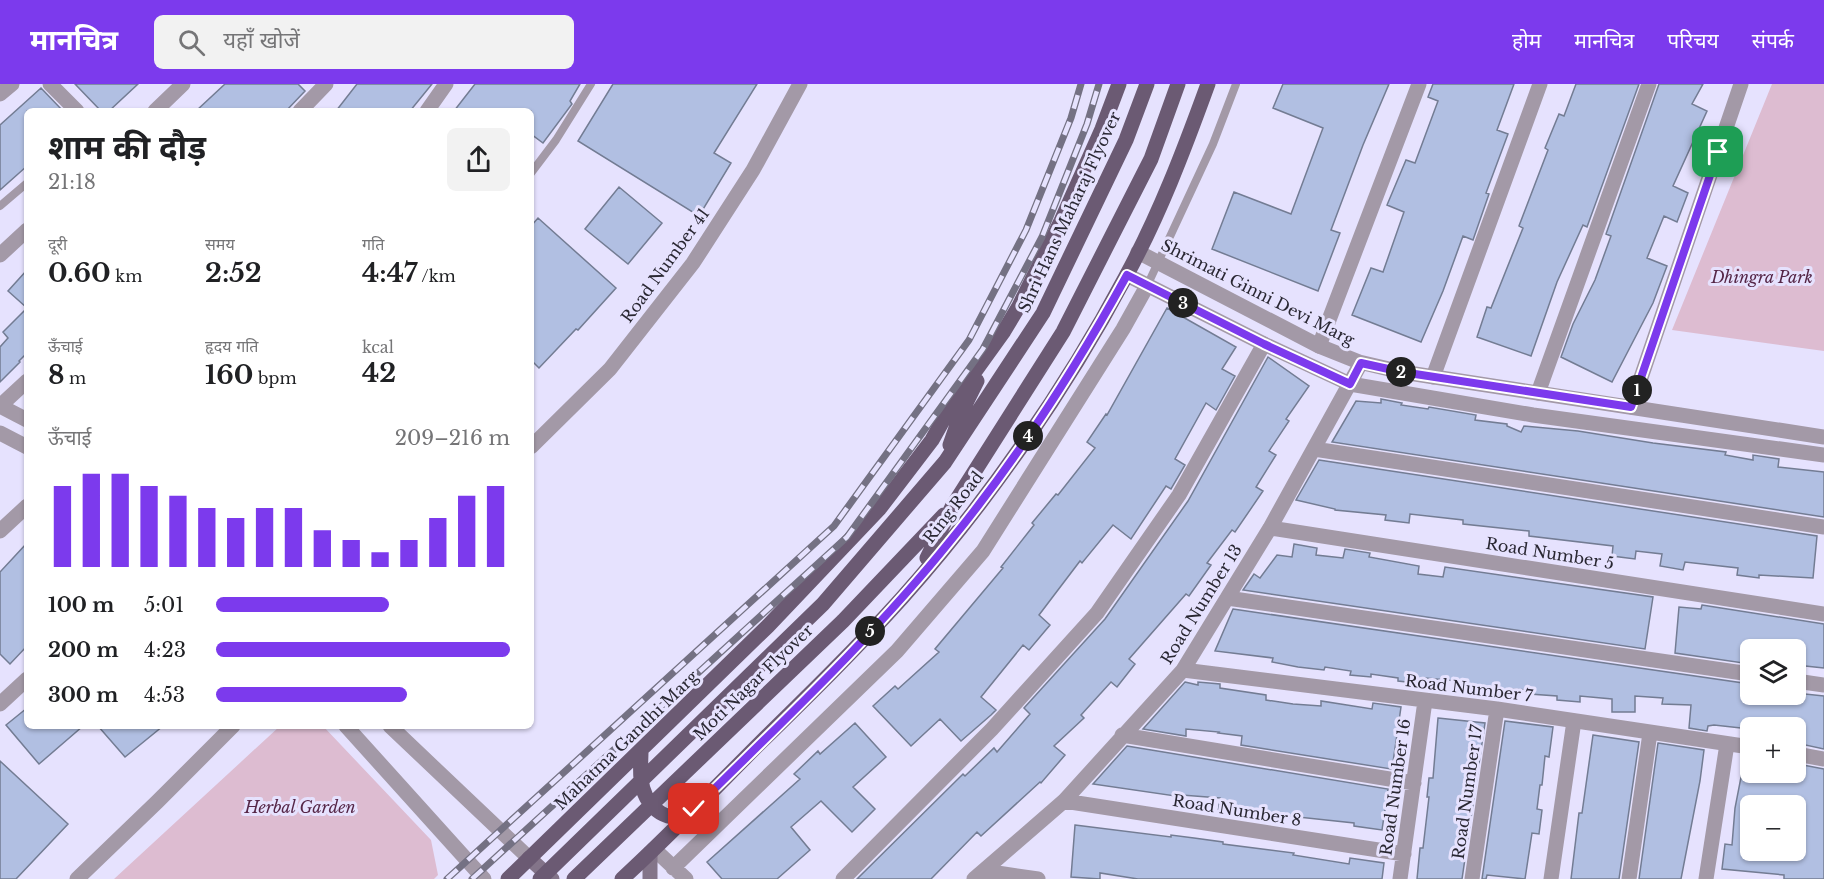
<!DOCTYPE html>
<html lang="hi">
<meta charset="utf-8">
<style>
:root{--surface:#fff;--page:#f2f2f2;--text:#202124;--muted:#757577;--accent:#7c3aed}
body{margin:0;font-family:"Libre Baskerville","Noto Sans Devanagari",serif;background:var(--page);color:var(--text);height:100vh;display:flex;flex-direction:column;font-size:22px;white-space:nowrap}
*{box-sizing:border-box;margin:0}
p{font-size:20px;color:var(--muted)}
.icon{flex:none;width:33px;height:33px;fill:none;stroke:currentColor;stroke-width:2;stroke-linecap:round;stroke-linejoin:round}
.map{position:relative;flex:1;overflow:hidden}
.side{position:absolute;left:24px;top:24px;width:510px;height:621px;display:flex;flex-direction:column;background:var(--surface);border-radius:9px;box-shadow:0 2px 4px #0004}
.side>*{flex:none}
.controls{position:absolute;left:1740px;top:555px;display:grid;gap:12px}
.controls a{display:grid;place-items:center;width:66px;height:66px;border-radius:9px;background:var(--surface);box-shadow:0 2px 4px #0004;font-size:30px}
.pin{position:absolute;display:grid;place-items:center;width:51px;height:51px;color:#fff;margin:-26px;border-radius:12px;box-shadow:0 3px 9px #0006}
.km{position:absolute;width:30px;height:30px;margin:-15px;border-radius:50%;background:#222;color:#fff;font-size:16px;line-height:30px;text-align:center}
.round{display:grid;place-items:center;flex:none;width:63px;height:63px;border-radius:9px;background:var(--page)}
.head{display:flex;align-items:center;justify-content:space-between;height:102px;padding:0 24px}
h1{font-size:33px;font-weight:700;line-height:45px}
.figures{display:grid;grid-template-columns:repeat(3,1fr);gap:9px;height:102px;padding:6px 24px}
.figures div{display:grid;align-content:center}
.figures b{font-size:26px;font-weight:700}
.figures small{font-size:16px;font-weight:400}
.figures p{font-size:16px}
.chart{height:168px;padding:12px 24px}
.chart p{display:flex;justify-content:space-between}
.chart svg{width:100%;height:108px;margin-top:6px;stroke:var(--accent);stroke-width:6}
ul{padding:0 24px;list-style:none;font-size:20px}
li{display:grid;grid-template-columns:96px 72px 1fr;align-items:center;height:45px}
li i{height:15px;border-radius:8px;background:var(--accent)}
header{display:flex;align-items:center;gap:36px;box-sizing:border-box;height:84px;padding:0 30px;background:var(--accent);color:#fff}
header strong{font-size:28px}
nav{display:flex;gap:33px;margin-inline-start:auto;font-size:21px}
.search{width:420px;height:54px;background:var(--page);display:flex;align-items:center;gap:15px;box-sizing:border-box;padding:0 21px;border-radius:9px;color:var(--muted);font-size:22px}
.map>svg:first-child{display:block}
.green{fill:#ddbcd1}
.building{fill:#b1bfe2;stroke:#737c93;stroke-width:1.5;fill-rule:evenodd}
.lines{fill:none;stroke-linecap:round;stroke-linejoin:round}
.service{stroke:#a399a7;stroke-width:8}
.minor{stroke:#a399a7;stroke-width:15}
.tertiary{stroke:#a399a7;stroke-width:15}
.secondary{stroke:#837489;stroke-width:15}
.primary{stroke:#6b5a73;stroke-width:15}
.rail-casing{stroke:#747183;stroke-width:7}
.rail{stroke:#e6e2fe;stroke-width:4.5;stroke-dasharray:14;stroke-linecap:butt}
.route-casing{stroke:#fff;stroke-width:12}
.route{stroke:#7c3aed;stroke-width:8}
.labels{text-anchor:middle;stroke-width:6;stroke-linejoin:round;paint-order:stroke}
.street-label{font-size:16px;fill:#292732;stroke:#e6e2fe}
.park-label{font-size:16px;font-style:italic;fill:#552647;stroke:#e6e2fe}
</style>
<header>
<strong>मानचित्र</strong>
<div class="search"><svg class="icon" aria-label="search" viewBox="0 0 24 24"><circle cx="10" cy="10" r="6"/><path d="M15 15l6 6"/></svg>यहाँ खोजें</div>
<nav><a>होम</a><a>मानचित्र</a><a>परिचय</a><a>संपर्क</a></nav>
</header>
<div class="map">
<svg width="1824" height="795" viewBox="0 0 1824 795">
<rect width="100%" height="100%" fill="#e6e2fe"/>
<!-- green -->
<path class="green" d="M1772,0H1824V267L1672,246Z
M280,642H323L431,756L438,791L434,795H114Z"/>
<!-- building -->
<path class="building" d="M75,0H138L109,27H101Z
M225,0H298L305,7L286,27H196Z
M357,0H432L410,27H336Z
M475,0H580L570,17L572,20L543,59L531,50V27H454Z
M613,0H757L714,69L731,79L699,132L578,57Z
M1283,0H1389L1363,61L1331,146L1340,149L1318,207L1212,165L1234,108L1291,130L1323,44L1273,24Z
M1433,0H1514L1497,46L1508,50L1486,109L1489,110L1473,156L1463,152L1443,207L1421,258L1352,231L1371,184L1383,188L1404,128L1387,121L1406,76L1415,79L1438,17L1428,13Z
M1576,0H1639L1587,143L1583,141L1557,198L1531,272L1477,253L1487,223L1491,224L1523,144L1519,142L1548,66L1545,64L1559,30L1564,32Z
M1659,0H1703L1692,20L1707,27L1673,102L1688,109L1677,138L1664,132L1647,174L1667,182L1653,219L1612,298L1561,273L1573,240L1595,196L1611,152L1606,150Z
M41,4L63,27H27V82L0,106V41Z
M619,103L662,139L628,180L585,145Z
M538,134L616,204L578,246L576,245L539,284L531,276V142Z
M27,186V269L19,277L20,278L0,298V263L8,254L3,248L27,224L8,207Z
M1167,224L1236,263L1222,285L1235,292L1216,326L1206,319L1175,375L1185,381L1171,405L1166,402L1131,455L1113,441L1082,479L1080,477L1039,531L1050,541L1029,566L1023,561L981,613L996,626L991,631L961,657L940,635L911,662L873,622L895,602L898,605L939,568L935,565L1003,484L1001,483L1034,441L1032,439L1056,410L1058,411L1095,364L1087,358L1106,330L1107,331Z
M1268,273L1309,302L1286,335L1289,337L1269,367L1276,371L1256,403L1263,407L1235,448L1232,446L1207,479L1211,481L1189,512L1186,510L1129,575L1135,580L1117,603L1111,598L1081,631L1084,634L1054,662L1065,671L1041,699L1040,698L981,752L977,748L931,795H857L963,690L965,692L994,664L997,668L1030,630L1024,624L1105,535L1188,417Z
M1381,315L1402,319L1401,321L1428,325L1429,323L1476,331L1475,336L1507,340V342L1521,348L1524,342L1578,347L1653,359L1726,368L1725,371L1753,376V371L1779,375L1778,383L1824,388V433L1332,358L1356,317L1381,319Z
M1319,376L1817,452L1813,494L1759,491V494L1737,491L1738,484L1685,478L1683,486L1660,482L1662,470L1636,467L1635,475L1612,472L1613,462L1529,452V447L1463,440V436L1410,430L1409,439L1385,436L1386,431L1335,426V425L1296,416Z
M27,459V562L10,580L0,570V488Z
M1294,460L1317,464L1316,471L1343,474L1345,465L1370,469L1369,473L1419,482L1418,490L1443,493L1445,483L1653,513L1645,565L1243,506L1254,490L1260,494L1277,471L1292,473Z
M1702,521L1824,540V584L1796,581V566H1750V580L1675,569L1679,523L1701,525Z
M1233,525L1750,600V610H1796V609L1824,612V665L1796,659V644L1750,645L1714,641L1708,642L1707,647L1689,644L1691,621L1662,620L1663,614L1635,612V628H1612V615L1580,612V618L1557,616V612L1530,610L1531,606L1506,605L1505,609L1482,607V604L1457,602L1458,597L1425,594L1424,600L1398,597V594L1371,590V593L1350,591L1351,587L1325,583L1324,586L1298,583L1272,578L1273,574L1215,567Z
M1185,598L1198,601V598L1220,600V604L1266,611V616L1293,620L1321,622V617L1372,625L1373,619L1401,623L1393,678H1392L1391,685L1241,661L1242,652L1218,649L1219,648L1186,645V652L1143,645Z
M27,624V642H83L39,680L6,641Z
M1438,634L1485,639L1462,795H1417L1420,764H1423L1429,713H1427L1429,694H1433Z
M1505,637L1553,643L1549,673L1545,672L1542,701H1540L1537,725L1542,726L1539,750L1532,749L1525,795L1487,791L1486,795H1482Z
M855,639L886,673L853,703L875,725L852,748L821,717L791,743L810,766L777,795H722L707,778L800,695L794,690L818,667L820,670Z
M98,642H163L125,673Z
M1593,651L1639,658L1619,795H1571L1579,729H1582Z
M1658,659L1704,666L1700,697L1681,795H1639Z
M1127,662L1388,705L1382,746L1354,742V739L1289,732V734L1218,729L1220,714L1182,711V713L1093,700Z
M0,677L68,740L16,795H0Z
M1803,681L1824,685V795H1784V791L1722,785L1725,760L1732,761L1735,724L1742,688H1802ZM1750,722H1796V766H1750Z
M1075,741L1171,753V751L1194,754L1223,758V760L1294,769L1293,771L1349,780L1350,774L1384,779L1382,795H1138L1100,789V795L1071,793Z"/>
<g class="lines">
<!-- service -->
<path class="service" d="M531,89L556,56L591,0
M0,122L27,99
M1147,202L1213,60L1236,0"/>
<!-- minor -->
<path class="minor" d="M50,0L77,27
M0,10L12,0
M155,27L183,0
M300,27L326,0
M427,27L446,0
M0,171L27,146
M1319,262L1419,0
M1433,293L1540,0
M1538,309L1649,0
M0,322L27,297
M0,322L27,336
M1631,323L1741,0
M0,349L27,363
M531,363L610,285L693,179L753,86L800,0
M1314,365L1824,443
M1270,444L1824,530
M0,447L27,422
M1227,514L1750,590
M1183,586L1497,625L1750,663
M1796,597L1824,601
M0,620L27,595
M346,642L484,795
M390,642L529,774
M1122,651L1414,699
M1796,670L1824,675
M1064,717L1404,770
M654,765L686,795
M673,784L897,567L983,467L1123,245L1147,202
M984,787L1038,795
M77,795L157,718L233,642
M843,795L992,645L1097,529L1179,411L1264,260
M974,795L1064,717L1183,586L1270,444L1361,279
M1400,795L1425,617
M1472,795L1497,625
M1551,795L1574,637
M1629,795L1650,649
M1706,795L1727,660"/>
<!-- tertiary -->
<path class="tertiary" d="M1138,168L1319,262L1359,278L1402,288L1824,353
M1127,191L1264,260L1350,300L1533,331L1824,371"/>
<!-- secondary -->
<path class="secondary" d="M650,769V795
M529,774L552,795"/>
<!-- primary -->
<path class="primary" d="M950,361L962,327L977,297
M927,474L952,423L1063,248L1151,75L1178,0
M641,666C641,676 640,686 641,695C644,720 664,742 690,729
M508,795L768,542L880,424L932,356L955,315L1004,247L1019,222L1061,137L1102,45L1119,0
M540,795L823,520L945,378L1043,229L1126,56L1147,0
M574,795L843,537L944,431
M622,795C670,751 715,704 761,658C809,611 857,564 902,514C986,420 1066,305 1125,194C1159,132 1184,66 1208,0"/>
<!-- rail casing -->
<g class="rail-casing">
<path id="rail" d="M447,795L834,442L969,256L1026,146L1071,34L1081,0
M472,795L847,453L983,265L1042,153L1087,40L1099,0"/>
</g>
<!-- rail -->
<use href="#rail" class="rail"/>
</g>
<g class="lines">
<!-- route casing -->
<g class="route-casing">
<path id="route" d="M694,725C782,638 874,552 951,456C1018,374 1076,284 1127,191L1264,260L1350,300L1361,279L1402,288L1631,323L1718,68"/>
</g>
<!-- route -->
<use href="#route" class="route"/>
</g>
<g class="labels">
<!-- street labels -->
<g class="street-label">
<text transform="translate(1069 128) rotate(-65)" y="6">Shri Hans Maharaj Flyover</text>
<text transform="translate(665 181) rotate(-54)" y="6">Road Number 41</text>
<text transform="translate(1258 208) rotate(27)" y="6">Shrimati Ginni Devi Marg</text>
<text transform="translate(953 423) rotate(-52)" y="6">Ring Road</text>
<text transform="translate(1550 469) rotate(9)" y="6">Road Number 5</text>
<text transform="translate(1201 520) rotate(-58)" y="6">Road Number 13</text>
<text transform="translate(753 598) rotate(-44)" y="6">Moti Nagar Flyover</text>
<text transform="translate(1469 604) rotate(7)" y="6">Road Number 7</text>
<text transform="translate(626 656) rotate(-44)" y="6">Mahatma Gandhi Marg</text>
<text transform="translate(1395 703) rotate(-82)" y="6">Road Number 16</text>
<text transform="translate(1467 708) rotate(-82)" y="6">Road Number 17</text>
<text transform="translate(1237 726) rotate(9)" y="6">Road Number 8</text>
</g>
<!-- park labels -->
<g class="park-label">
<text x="1762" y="199">Dhingra Park</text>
<text x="300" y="729">Herbal Garden</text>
</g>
</g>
</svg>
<div class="controls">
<a><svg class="icon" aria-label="layers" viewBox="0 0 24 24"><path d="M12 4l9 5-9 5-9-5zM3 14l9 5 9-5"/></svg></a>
<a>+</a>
<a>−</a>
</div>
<div class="pin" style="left:1718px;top:68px;background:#1e9e55"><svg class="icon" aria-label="arrive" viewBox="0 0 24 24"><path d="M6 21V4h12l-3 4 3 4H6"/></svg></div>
<div class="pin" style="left:694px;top:725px;background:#d93025"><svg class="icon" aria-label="check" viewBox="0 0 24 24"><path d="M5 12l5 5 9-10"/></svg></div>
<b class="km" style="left:1637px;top:306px">1</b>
<b class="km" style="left:1401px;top:288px">2</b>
<b class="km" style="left:1183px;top:219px">3</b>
<b class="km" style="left:1028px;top:352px">4</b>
<b class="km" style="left:870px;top:547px">5</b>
<section class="side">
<div class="head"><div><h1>शाम की दौड़</h1><p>21:18</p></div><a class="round"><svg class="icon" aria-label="share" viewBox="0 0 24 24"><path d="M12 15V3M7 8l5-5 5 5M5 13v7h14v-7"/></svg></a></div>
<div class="figures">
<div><p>दूरी</p><b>0.60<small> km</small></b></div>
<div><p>समय</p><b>2:52</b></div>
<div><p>गति</p><b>4:47<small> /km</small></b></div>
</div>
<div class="figures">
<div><p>ऊँचाई</p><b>8<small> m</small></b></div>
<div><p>हृदय गति</p><b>160<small> bpm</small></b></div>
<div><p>kcal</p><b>42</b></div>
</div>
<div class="chart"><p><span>ऊँचाई</span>209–216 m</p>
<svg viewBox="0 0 160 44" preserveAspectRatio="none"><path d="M5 44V11M15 44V6M25 44V6M35 44V11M45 44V15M55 44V20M65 44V24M75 44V20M85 44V20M95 44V29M105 44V33M115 44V38M125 44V33M135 44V24M145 44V15M155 44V11"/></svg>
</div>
<ul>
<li><b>100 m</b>5:01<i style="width:59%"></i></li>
<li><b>200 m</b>4:23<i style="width:100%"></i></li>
<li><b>300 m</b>4:53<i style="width:65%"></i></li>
</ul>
</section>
</div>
